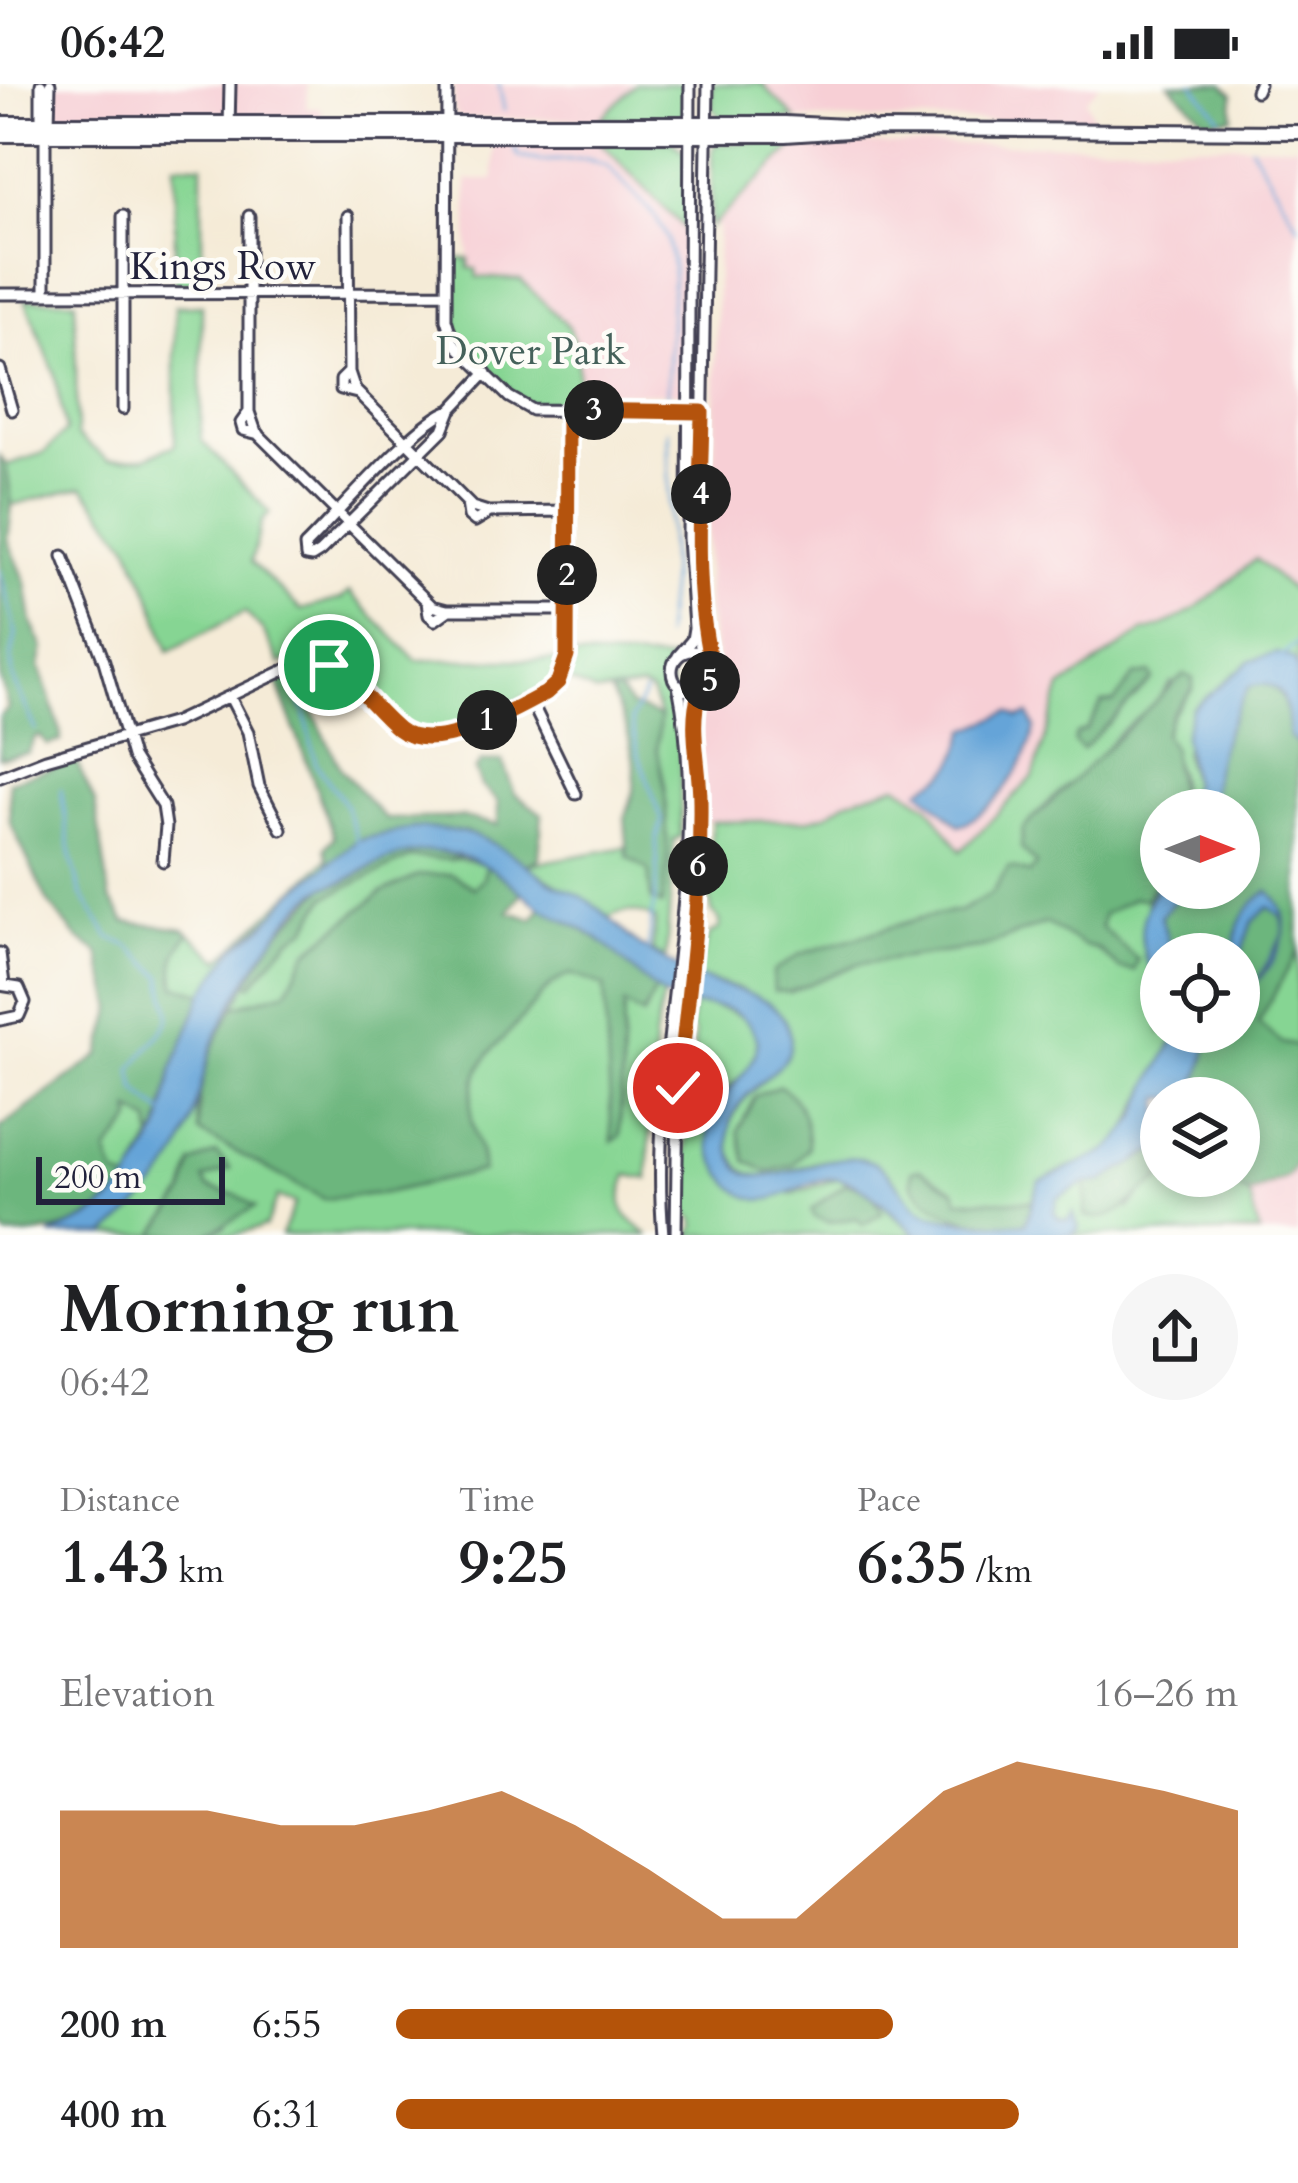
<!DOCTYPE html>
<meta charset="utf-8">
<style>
:root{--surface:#fff;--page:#f6f6f6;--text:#202124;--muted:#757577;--accent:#b45309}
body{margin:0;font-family:Cardo,serif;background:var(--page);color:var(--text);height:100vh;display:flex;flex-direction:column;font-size:45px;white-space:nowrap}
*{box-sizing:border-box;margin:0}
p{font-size:39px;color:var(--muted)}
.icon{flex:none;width:66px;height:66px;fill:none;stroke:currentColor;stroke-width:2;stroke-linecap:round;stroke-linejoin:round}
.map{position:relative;height:1151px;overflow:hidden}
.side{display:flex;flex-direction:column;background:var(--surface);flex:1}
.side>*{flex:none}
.needle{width:78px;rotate:90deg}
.tools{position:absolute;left:1140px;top:705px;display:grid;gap:24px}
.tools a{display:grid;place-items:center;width:120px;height:120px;border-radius:50%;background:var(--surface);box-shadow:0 6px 18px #0003;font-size:60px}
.scale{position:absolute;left:36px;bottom:30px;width:189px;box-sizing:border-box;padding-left:12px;border:6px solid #22223b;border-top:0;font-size:33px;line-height:42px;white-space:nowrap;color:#22223b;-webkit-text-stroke:9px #fdfcf7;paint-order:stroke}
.pin{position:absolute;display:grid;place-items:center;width:102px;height:102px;color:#fff;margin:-51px;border:6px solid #fff;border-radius:50%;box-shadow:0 3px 12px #0007}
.km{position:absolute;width:60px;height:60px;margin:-30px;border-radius:50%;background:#222;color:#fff;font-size:33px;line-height:60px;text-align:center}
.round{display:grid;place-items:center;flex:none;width:126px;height:126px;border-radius:63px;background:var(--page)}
.overview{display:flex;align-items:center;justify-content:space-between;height:204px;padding:0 60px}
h1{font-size:66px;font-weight:600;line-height:90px}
.stats{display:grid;grid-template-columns:repeat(3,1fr);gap:18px;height:204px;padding:12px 60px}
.stats div{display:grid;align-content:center}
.stats b{font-size:60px;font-weight:600}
.stats small{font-size:33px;font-weight:400}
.stats p{font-size:33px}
.chart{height:336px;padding:24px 60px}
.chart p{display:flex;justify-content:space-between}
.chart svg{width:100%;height:216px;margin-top:12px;fill:var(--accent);opacity:.7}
ul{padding:0 60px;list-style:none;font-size:39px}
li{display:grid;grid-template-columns:192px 144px 1fr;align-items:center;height:90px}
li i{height:30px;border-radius:15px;background:var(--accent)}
.status{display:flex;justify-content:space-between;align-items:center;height:84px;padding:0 60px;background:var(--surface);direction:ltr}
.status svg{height:33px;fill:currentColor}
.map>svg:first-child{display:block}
.built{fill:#f7cfd5}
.green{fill:#86d593;stroke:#547c67;stroke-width:3}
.forest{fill:#6cb67d;stroke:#476c5c;stroke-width:3}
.water{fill:#65a4d8;stroke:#44638a;stroke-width:3}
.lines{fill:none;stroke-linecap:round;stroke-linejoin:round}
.stream{stroke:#65a4d8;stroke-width:3}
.minor-casing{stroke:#424052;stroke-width:15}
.major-casing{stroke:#424052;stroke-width:18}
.minor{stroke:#fff;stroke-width:9}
.major{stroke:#fff;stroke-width:12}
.route-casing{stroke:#fff;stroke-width:24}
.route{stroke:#b45309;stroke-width:15}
.labels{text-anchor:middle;stroke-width:9;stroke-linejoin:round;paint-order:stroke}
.street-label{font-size:39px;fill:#22223b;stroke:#fdfcf7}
.park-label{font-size:39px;fill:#45615a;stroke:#fdfcf7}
</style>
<div class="status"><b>06:42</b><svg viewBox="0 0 49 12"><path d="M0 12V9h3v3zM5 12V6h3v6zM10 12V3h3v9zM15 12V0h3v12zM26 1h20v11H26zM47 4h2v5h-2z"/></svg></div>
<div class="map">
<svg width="1298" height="1151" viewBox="0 0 1298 1151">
<rect width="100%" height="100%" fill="#fdfcf7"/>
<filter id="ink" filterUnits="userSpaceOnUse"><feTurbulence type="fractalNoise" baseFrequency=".00833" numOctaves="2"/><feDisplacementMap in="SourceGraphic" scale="24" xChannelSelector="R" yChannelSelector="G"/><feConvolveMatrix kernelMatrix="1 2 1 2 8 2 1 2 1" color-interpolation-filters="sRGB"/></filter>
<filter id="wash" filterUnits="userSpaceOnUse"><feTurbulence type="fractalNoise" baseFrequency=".004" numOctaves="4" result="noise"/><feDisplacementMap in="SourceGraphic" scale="48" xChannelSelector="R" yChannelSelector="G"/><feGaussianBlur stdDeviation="2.7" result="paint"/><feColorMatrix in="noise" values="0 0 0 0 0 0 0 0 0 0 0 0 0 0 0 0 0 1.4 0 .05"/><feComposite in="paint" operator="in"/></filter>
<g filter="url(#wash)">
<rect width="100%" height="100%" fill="#f5ebd7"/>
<!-- built -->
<path class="built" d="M53,0H308L307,24H322L321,35H63L54,25Z
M454,0H636L600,35L459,34L454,26Z
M762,0H1100L1086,16L1095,38L796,35Z
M494,54L600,58L686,146V309L587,308L578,300L577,263L509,193H476L469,185L467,96H494Z
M796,60L1298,61V512L1255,476L1211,512L1160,544L1144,547L1061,604L1033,693L960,768L928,721L846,717L828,730L807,736L704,738L699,627L719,586L707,520L708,388L714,387L718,136Z
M1298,1076V1151H1071L1167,1092H1210L1250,1110L1294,1087Z"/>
<!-- green -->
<path class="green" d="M636,0H688L684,31L678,35H600Z
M712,0H762L796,35L721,34L712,24Z
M800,56L796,60L711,143L712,69L716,60Z
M672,57L686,69V146L600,58Z
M175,80H202V200H175Z
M455,175H469V184L476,185L477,193L521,196L569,243L577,263L578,300L587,308L604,309V321H532L516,313L457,251Z
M25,215L75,216L77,352L108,376L144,374L175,361V222L202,221L201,356L270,429L262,437L251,478L301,526L341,515L349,508L416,576H562L553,598L539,607L433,652C369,646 354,546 280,580L263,547L245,528L169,567L152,515L128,460L83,403L12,421L6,381L44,369L66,347L54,288Z
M1256,475L1298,512V583L1292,574L1251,576L1192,625L1184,670L1192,699L1185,726H1182L1178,690L1164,651L1172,630L1193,605L1171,598L1153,622L1121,647L1089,684L1048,718L1023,745L1037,780L1030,790L960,827L925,833L800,870L774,888L790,908L857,880L984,863L1046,839C1072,852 1098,864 1119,884L1130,871L1101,843L1103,831L1133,814L1149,773L1161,767V796L1147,818L1144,872L1154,887L1161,908V948H1179C1174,964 1164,974 1156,988C1140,1016 1134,1047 1106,1067C1083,1083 1039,1085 1032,1117L958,1116L949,1102L919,1085L957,1133L977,1136C961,1135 935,1136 922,1128C904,1117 896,1089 876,1082C865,1078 842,1075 830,1076C803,1077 756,1110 736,1077C729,1067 727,1054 730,1042C740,1003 785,993 791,954L742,906L695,892L709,851L720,844V836L712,828L710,818L712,738L807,736L828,730L846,717L897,701L928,721L961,767L1033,693L1061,604L1144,547C1186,540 1224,501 1256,475Z
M571,572L670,576L669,593L680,648L681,753L674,755L666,874L652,867L656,836C642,827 625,824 610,833L525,781L626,763L628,773L649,786L651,815L668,779L665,703L657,664L660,633L651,608L642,604L597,609L564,595Z
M412,773C438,775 462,773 487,781L483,794L474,805L381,809L308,867L287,907L234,923L247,899L251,901L290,855L307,844L326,813Z
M326,776L329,781L236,864L203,909L176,902C170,880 176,866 189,849L220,876Z
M1298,867V962L1282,959L1258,939Z
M571,890L604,901L613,1057L620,1052L624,920L642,931L656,905L663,912L654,955L648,1095L628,1091C614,1130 623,1127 648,1151H281L295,1119L277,1113L266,1142L234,1151H206L225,1143L237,1111L209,1104L192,1080L184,1110L154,1151H106L146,1113L174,1077L196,1011L199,1048L324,1115L384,1109L482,1087C483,1064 472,1052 471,1032C470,987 487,970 516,941C535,921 544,900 571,890Z
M693,920C729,923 768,934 755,979L727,1005L723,1091L792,1110L839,1094L850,1101L845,1100L829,1138L881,1130L877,1116L917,1151H690L696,1142L695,1135L687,1129L686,1051L695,951L691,942Z
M131,1024L151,1038L152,1054L129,1098L115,1091L107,1068L133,1036Z
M1167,1092H1210L1249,1110L1259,1148L1071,1151L1079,1145L1073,1129L1068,1136L1058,1134L1054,1127L1057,1114L1086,1099L1129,1124L1150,1099Z"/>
<!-- forest -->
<path class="forest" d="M1169,0H1223L1233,10L1232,33L1206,36Z
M0,372L6,381L12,421L8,456L26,498L32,538L44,564L40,582L61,648V657L47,661L40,652L35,654L28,669L0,674V633L8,624L0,593Z
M294,589L341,685L385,735L464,733L498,741V718L481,702L475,686L481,678L502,677L515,710L542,730L539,775L525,781L491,758L466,748L414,744L358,756L329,781L325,764L334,753L277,597Z
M1150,589L1153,595L1082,666L1074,658L1076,650L1087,646L1102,619L1114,618L1134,592Z
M1184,590L1193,595V605L1172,630L1164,651L1173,665C1171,675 1179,713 1182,726H1161V767L1149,773L1146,788L1157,795L1146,815L1133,814L1103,831L1101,843L1138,876L1134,887L1119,884L1098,865L1084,862L1046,839L984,863L857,880L790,908L774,907L773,888L800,870L925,833L960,827L992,809L1009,783L1030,789L1036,780L1021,764L1023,745Z
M1264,598C1288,607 1287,631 1289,653L1298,661V867L1258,939L1282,959L1298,962V1076L1288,1093L1249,1110L1210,1092H1239V1014H1184C1200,1000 1208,969 1207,948H1239V870H1171L1161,832L1186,804H1239V726H1212C1209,680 1227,643 1248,603Z
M618,606L631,622L660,633L657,664L665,703L668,779L662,821L651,815L648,786L628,773L625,734L634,707L635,682L627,646L611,609Z
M76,677L95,719L110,814L125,838L184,845L189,849C176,866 170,880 176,902L203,909L172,987L159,1047L152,1054L150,1038L131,1026L133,1036L107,1068L115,1091L129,1098C92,1140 60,1151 6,1151L0,1142V1044L100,971L113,924L99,869L78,855L47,817L10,738L9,697Z
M427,765L461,773L452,776L411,773L326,813L307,844L290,855L251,901L247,899L276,852L325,803L343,799L401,768Z
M487,781L522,808L509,828L533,835L541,823C577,841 632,874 656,905L643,932L624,921L620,1052L612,1058L604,902L571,890C544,900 535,921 516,941C487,970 470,987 471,1032C472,1051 483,1065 482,1087L384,1109L324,1115L199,1048C196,1000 210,963 234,923L286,907L308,867L381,809L419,791L451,790L474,804L483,794Z
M780,1002C802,1016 808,1038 808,1064L793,1081L768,1088L746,1077L738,1047L755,1012Z
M1161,1060V1092H1167C1136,1105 1123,1142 1085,1132L1086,1099L1117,1089Z
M216,1069L231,1085L204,1095L208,1104L237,1111L255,1123L206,1151H154L184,1110L192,1080Z
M919,1085L955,1106L959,1116L1032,1117L1027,1139C985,1143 936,1135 912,1100V1087Z
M845,1100C864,1103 875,1111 882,1129L863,1141L857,1134L829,1138L814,1133L811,1126Z"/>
<!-- water -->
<path class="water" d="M1277,569L1292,574L1298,583V661L1289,653C1286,625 1287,591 1249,603C1226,642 1210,680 1212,726H1185L1192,699L1184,652L1192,625L1251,576Z
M1010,628L1019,634L1029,631L1035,644C1027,680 995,729 959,741L920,706C925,701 930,699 936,696C956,687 961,663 967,646Z
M414,744C440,745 461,745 485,756C507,765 527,782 546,795C558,804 573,806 586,815C607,828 621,848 641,862C656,874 679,883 696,892C731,910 780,904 790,952C799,993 718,1001 730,1064C732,1071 736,1083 743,1087C771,1106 832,1064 867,1076C891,1083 901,1111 920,1125C936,1138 1005,1141 1026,1139L1039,1098L1106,1068L1121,1053L1137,1033L1151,997L1179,948H1207C1208,971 1201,998 1184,1014H1161L1159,1064L1102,1097L1086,1099L1057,1114L1054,1127L1058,1134L1068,1136L1073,1128L1079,1145L1071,1151H917C900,1134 860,1096 837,1094C798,1091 762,1147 723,1090C669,1012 788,991 749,940C729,914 700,927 674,917C655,911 617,869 598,855C580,842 560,835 542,824C522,812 506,791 484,781C434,756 393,768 348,795C340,800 331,800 323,804C284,827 231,917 214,958C199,996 196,1044 174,1078C156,1106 131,1130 106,1151H50L89,1134L112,1117L129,1097L160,1047L172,987L203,909L235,864L262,844L294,808L358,756Z
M1161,796V804H1186L1161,832L1171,870H1161V908C1138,863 1132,842 1161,796Z
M1268,807C1298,832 1282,870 1257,897L1284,849L1281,832L1269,823L1252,838L1241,870L1236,866C1233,841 1248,821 1268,807Z"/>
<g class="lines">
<!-- stream -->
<path class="stream" d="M499,0L504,26
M1193,0L1220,33
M514,63L519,73L541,77L587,75L607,82L655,132L668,156L673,184L667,313
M1251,63L1298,142
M0,486L16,550L11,575L13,594L36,646
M664,552L670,496L668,346
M1281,572L1298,558
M290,597L304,625L316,680L345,720L358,759
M645,609L631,635L638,669L662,736L656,757L658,788L648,866
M61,705L71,772L81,810L109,853L129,862L163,893C163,907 169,918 170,931C170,944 140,970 132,986L136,1006L163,1029"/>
</g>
</g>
<g filter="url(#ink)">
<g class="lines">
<!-- minor casing -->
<g class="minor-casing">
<path id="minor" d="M41,0V39L45,50V210
M447,0L446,235L453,258L509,313L532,326L696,328
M1256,7L1259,0
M49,40L50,0
M229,45L230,0
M249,132V328L256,348L432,522L447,526H567
M348,132L349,288L355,306L472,423L488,428L567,427
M0,210L446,209
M0,285L12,326
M349,288L341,296V305L357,309
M123,325V132
M451,326C418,335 335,433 305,462L306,472L312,473L320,468L443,346L451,326L486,289
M249,328L241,339L243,346L259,350
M467,419L469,432L475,437L490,428
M63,472L104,577L132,673L163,722L166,742L163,777
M427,518L429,531L435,536L449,526
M672 587a20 20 0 1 1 40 0a20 20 0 1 1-40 0Z
M678,572L692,556L694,544L688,454L690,0
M707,573L700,496L708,0
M230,613L248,648L259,702L281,745
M531,617L576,710
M0,693L46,675L175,638L304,577C361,576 379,660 432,656C458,655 486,636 510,626C537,614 562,605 567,572L568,326
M0,869L4,900
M0,901L19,904L25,918L19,932L0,936
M663,1151C647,969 714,781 678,601
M676,1151L678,1004L698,794L701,716L694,625L700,606"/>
</g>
<!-- major casing -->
<g class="major-casing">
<path id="major" d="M0,39H785L868,43
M0,51H785L880,45L1298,48"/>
</g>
<!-- minor -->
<use href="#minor" class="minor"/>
<!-- major -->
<use href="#major" class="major"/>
</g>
</g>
<g class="lines" filter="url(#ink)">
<!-- route casing -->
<g class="route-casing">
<path id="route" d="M329,581C356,597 374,625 398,645C433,673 511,628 546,609L558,598L567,572L568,326L702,328C701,413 692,506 713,587L706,602L700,606C688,641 700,680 700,717C701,813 689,909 678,1004"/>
</g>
<!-- route -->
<use href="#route" class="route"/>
</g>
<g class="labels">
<!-- street labels -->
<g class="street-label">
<text x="223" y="195">Kings Row</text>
</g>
<!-- park labels -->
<g class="park-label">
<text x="531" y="280">Dover Park</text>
</g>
</g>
</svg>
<div class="tools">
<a><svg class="needle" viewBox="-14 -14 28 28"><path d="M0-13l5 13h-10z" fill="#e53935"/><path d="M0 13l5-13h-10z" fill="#757577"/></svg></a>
<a><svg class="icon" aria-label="locate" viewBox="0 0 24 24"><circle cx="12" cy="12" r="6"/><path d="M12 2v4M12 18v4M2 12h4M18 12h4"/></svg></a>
<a><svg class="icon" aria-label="layers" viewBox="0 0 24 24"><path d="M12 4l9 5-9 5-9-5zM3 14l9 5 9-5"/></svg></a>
</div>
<div class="scale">200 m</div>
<div class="pin" style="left:329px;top:581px;background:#1e9e55"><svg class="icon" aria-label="arrive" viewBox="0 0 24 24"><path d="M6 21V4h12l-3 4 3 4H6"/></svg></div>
<div class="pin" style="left:678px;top:1004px;background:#d93025"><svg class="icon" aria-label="check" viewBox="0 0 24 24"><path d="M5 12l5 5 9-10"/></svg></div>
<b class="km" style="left:487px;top:636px">1</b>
<b class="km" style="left:567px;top:491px">2</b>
<b class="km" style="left:594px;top:326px">3</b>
<b class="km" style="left:701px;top:410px">4</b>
<b class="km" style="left:710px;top:597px">5</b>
<b class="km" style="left:698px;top:782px">6</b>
</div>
<section class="side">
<div class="overview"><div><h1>Morning run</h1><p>06:42</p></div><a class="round"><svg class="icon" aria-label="share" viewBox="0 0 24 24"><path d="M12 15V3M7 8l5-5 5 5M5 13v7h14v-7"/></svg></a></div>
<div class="stats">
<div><p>Distance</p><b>1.43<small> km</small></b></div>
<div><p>Time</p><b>9:25</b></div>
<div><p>Pace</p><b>6:35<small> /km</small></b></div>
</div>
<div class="chart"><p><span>Elevation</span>16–26 m</p>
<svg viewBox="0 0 160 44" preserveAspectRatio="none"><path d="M0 44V16L10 16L20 16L30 19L40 19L50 16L60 12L70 19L80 28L90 38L100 38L110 25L120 12L130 6L140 9L150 12L160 16V44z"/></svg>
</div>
<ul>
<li><b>200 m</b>6:55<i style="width:59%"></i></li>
<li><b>400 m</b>6:31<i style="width:74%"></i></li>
</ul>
</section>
